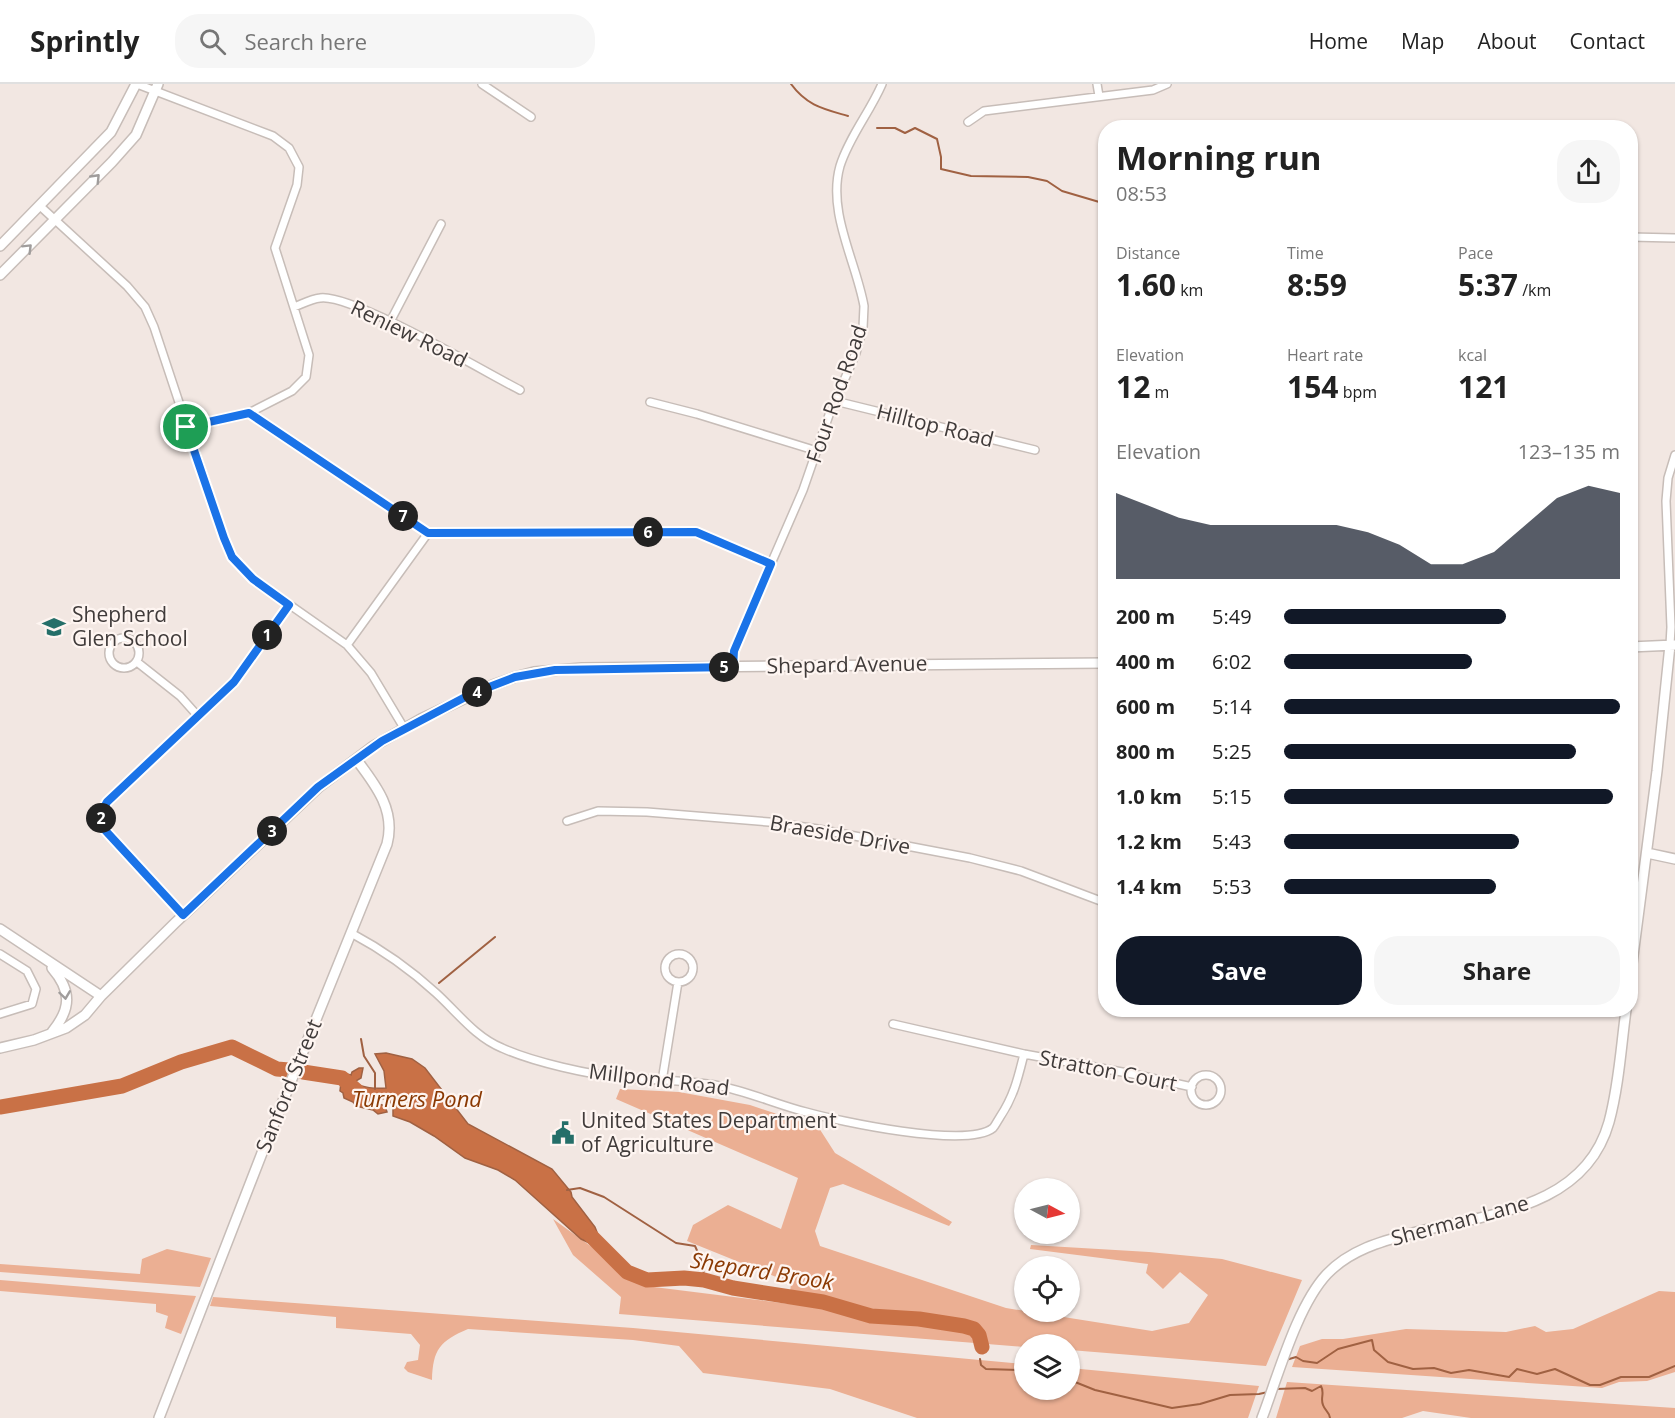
<!DOCTYPE html>
<meta charset="utf-8">
<style>
:root{--surface:#fff;--page:#f6f6f6;--text:#222;--muted:#767676;--line:#e0e0e0;--accent:#111827}
body{margin:0;font-family:"Open Sans",sans-serif;background:var(--page);color:var(--text);height:100vh;display:flex;flex-direction:column;font-size:22px;white-space:nowrap}
*{box-sizing:border-box;margin:0}
p{font-size:20px;color:var(--muted)}
.icon{flex:none;width:33px;height:33px;fill:none;stroke:currentColor;stroke-width:2;stroke-linecap:round;stroke-linejoin:round}
.map{position:relative;flex:1;overflow:hidden}
.side{position:absolute;left:1098px;top:36px;width:540px;height:897px;display:flex;flex-direction:column;background:var(--surface);border-radius:24px;box-shadow:0 2px 4px #0004}
.side>*{flex:none}
.needle{width:39px;rotate:97deg}
.tools{position:absolute;left:1014px;top:1094px;display:grid;gap:12px}
.tools a{display:grid;place-items:center;width:66px;height:66px;border-radius:50%;background:var(--surface);box-shadow:0 2px 4px #0004;font-size:30px}
.pin{position:absolute;display:grid;place-items:center;width:51px;height:51px;color:#fff;margin:-26px;border:3px solid #fff;border-radius:50%;box-shadow:0 2px 6px #0007}
.km{position:absolute;width:30px;height:30px;margin:-15px;border-radius:50%;background:#222;color:#fff;font-size:16px;line-height:30px;text-align:center}
.round{display:grid;place-items:center;flex:none;width:63px;height:63px;border-radius:24px;background:var(--page)}
.headline{display:flex;align-items:center;justify-content:space-between;height:102px;padding:0 18px}
h1{font-size:33px;font-weight:700;line-height:45px}
.stats{display:grid;grid-template-columns:repeat(3,1fr);gap:9px;height:102px;padding:6px 18px}
.stats div{display:grid;align-content:center}
.stats b{font-size:30px;font-weight:700}
.stats small{font-size:16px;font-weight:400}
.stats p{font-size:16px}
.chart{height:168px;padding:12px 18px}
.chart p{display:flex;justify-content:space-between}
.chart svg{width:100%;height:108px;margin-top:6px;fill:var(--accent);opacity:.7}
.action{display:flex;gap:12px;margin-top:auto;padding:12px 18px}
.action a{flex:1;height:69px;border-radius:24px;background:var(--accent);color:#fff;font-size:24px;font-weight:700;line-height:69px;text-align:center}
.action a+a{background:var(--page);color:var(--text)}
ul{padding:0 18px;list-style:none;font-size:20px}
li{display:grid;grid-template-columns:96px 72px 1fr;align-items:center;height:45px}
li i{height:15px;border-radius:8px;background:var(--accent)}
header{display:flex;align-items:center;gap:36px;box-sizing:border-box;height:84px;padding:0 30px;background:var(--surface);border-bottom:2px solid var(--line)}
header strong{font-size:28px}
nav{display:flex;gap:33px;margin-inline-start:auto;font-size:21px}
.search{width:420px;height:54px;background:var(--page);display:flex;align-items:center;gap:15px;box-sizing:border-box;padding:0 21px;border-radius:24px;color:var(--muted);font-size:22px}
.map>svg:first-child{display:block}
.green{fill:#ebaf93}
.water{fill:#c97146;stroke:#a06142;stroke-width:1.5}
.lines{fill:none;stroke-linecap:round;stroke-linejoin:round}
.stream{stroke:#a06142;stroke-width:2}
.river{stroke:#c97146;stroke-width:15}
.street-casing{stroke:#c7bdb8;stroke-width:10}
.secondary-casing{stroke:#c7bdb8;stroke-width:12}
.street{stroke:#fff;stroke-width:7}
.secondary{stroke:#fff;stroke-width:9}
.oneway{stroke:#a09d9c}
.route-casing{stroke:#fff;stroke-width:12}
.route{stroke:#1a73e8;stroke-width:8}
.labels{text-anchor:middle;stroke-width:4.5;stroke-linejoin:round;paint-order:stroke}
.street-label{font-size:21px;fill:#403b3a;stroke:#fef5f1}
.poi-label{font-size:21px;fill:#403b3a;stroke:#fef5f1;text-anchor:start}
.water-label{font-size:22px;font-style:italic;fill:#8a3903;stroke:#fef5f1}
</style>
<header>
<strong>Sprintly</strong>
<div class="search"><svg class="icon" aria-label="search" viewBox="0 0 24 24"><circle cx="10" cy="10" r="6"/><path d="M15 15l6 6"/></svg>Search here</div>
<nav><a>Home</a><a>Map</a><a>About</a><a>Contact</a></nav>
</header>
<div class="map">
<svg width="1675" height="1334" viewBox="0 0 1675 1334">
<rect width="100%" height="100%" fill="#f2e7e2"/>
<!-- green -->
<path class="green" d="M620,1005L679,1008L750,1021L819,1044L835,1069L952,1138L949,1142L843,1100L830,1104L815,1147L820,1162L1006,1224L1152,1247L1189,1239L1208,1211L1180,1188L1163,1205L1146,1189L1148,1180L1030,1165L1031,1161L1149,1168L1222,1175L1302,1196L1266,1282L1070,1266V1260H1024V1263L619,1230L621,1213L573,1171L553,1135L646,1202L789,1220L791,1199L687,1157L693,1141L728,1121L781,1145L798,1094L616,1015Z
M167,1165L211,1174L200,1203L0,1188V1180L140,1190L142,1175Z
M0,1196L196,1212L181,1250L165,1244L168,1232L156,1228V1220L0,1207Z
M1659,1207L1675,1208V1288L1647,1297L1619,1298L1602,1304L1292,1283L1300,1262L1322,1255H1343L1406,1245L1506,1248L1535,1242L1546,1248L1573,1245Z
M213,1213L633,1244L1024,1280V1305H1070V1284L1259,1302L1248,1334H917L830,1305L703,1289L679,1262L633,1256L468,1245C440,1257 433,1265 432,1296L408,1288L404,1284L407,1278L418,1276L420,1261L411,1250L336,1244V1233L210,1222Z
M1287,1298L1675,1324V1334H1471L1423,1327L1402,1334H1276Z"/>
<!-- water -->
<path class="water" d="M386,969L412,975L425,984L468,1040L552,1085L571,1108L572,1113L595,1143L604,1166L581,1155L515,1096L498,1086L465,1074L434,1052L410,1038L393,1032V1021L387,1015L375,1014L374,1018L385,1022L387,1028L378,1030L373,1026L356,1022L353,1018L344,1014L343,1009L340,1007L342,989L351,991L352,988L359,984H363L361,994L354,998C362,1004 376,1005 386,1004L384,987L375,970Z"/>
<g class="lines">
<!-- stream -->
<path class="stream" d="M791,0C807,22 824,25 848,32
M877,44H895L905,49L915,44L937,55L941,73V85L971,92L1028,93L1047,97L1062,107L1106,120
M439,899L495,853
M361,955L364,972L375,989V1005
M567,1106L580,1104L604,1113L676,1159L695,1162L703,1180L704,1196
M980,1275L981,1281L986,1285L1018,1286L1024,1292
M1286,1276L1296,1273L1303,1277L1317,1279L1338,1265L1372,1256L1374,1266L1388,1278L1413,1285L1434,1284L1451,1289L1469,1286L1509,1293L1517,1285L1537,1290L1555,1285L1590,1301H1600L1621,1293H1649L1675,1282
M1070,1296L1095,1306L1172,1324L1200,1320L1230,1311L1259,1310L1268,1308
M1276,1305L1305,1304L1312,1307L1321,1302C1325,1309 1320,1314 1323,1321C1325,1327 1329,1327 1330,1334"/>
<!-- river -->
<path class="river" d="M303,988L342,994L357,1007
M0,1023L122,1002L181,978L232,963L277,985L289,986
M591,1152L627,1188L647,1196L684,1194L704,1196L733,1204L823,1218L871,1232L919,1235L964,1242L974,1245L979,1251L982,1263"/>
<!-- street casing -->
<g class="street-casing">
<path id="street" d="M137,0L273,52L289,64L299,83L297,101L275,164L309,271L306,293L292,307L249,329L186,343
M482,0L531,33
M1097,0L1099,12
M968,38L984,27L1153,6L1167,0
M40,122L127,202L145,223L154,243L224,454L232,473L253,495L347,561L371,589L404,644
M1630,153L1675,154
M294,223C302,220 311,215 320,214C351,209 485,288 520,306
M390,238L441,140
M835,317L1035,366
M650,318L697,330L817,367
M249,329L428,449
M109 569a15 15 0 1 1 30 0a15 15 0 1 1-30 0Z
M347,561L428,449L696,448L771,480
M1670,561L1671,543L1666,417L1668,394L1675,371
M137,578L180,612L197,631
M733,583L734,567L741,549L803,406L829,331L856,269L863,244L864,222C856,177 827,128 840,82C849,53 870,28 882,0
M567,737L598,727L647,728L769,738L818,745L970,774L1021,787L1106,819
M183,831L104,745L100,731L107,718L234,598L289,521
M351,849C381,865 411,886 436,909C457,928 475,953 502,964C533,978 590,991 625,994C654,996 685,996 715,1001C747,1007 775,1020 806,1028C838,1037 967,1065 993,1044C995,1042 998,1036 1000,1033C1014,1012 1018,994 1024,970
M665 884a14 14 0 1 1 28 0a14 14 0 1 1-28 0Z
M0,870L27,887L36,905L32,920L0,930
M893,940L1024,970L1133,990L1192,1003
M1191 1006a15 15 0 1 1 30 0a15 15 0 1 1-30 0Z
M662,997L678,898"/>
</g>
<!-- secondary casing -->
<g class="secondary-casing">
<path id="secondary" d="M0,162L111,48L136,0
M0,191L112,78L136,51L158,0
M1630,563L1675,561
M1647,769L1675,775
M0,845L101,912
M1630,895L1657,687L1670,561
M52,948C71,925 72,907 52,884
M0,964L34,956L66,944L85,931L101,912L175,839L319,703L372,663L421,635L493,601L515,593L534,588L582,584L1106,579
M159,1334L262,1069L387,760C396,726 375,700 356,675
M1262,1334C1278,1292 1297,1222 1327,1190C1351,1165 1383,1157 1416,1148C1489,1130 1585,1124 1609,1038C1619,1001 1621,963 1626,926"/>
</g>
<!-- street -->
<use href="#street" class="street"/>
<!-- secondary -->
<use href="#secondary" class="secondary"/>
</g>
<!-- one-way arrows -->
<defs><path id="oneway-chevron" d="M-2-3.5L2.5 0L-2 3.5" fill="none" stroke-width="1.6" stroke-linecap="round" stroke-linejoin="round" transform="scale(1.5)"/></defs>
<g class="oneway">
<use href="#oneway-chevron" transform="translate(96 94) rotate(-46)"/>
<use href="#oneway-chevron" transform="translate(28 164) rotate(-45)"/>
<use href="#oneway-chevron" transform="translate(65 911) rotate(82)"/>
</g>
<g class="lines">
<!-- route casing -->
<g class="route-casing">
<path id="route" d="M249,329L428,449L696,448L771,480L734,567L733,583L555,586L515,593L471,610L382,657L318,703L183,831L104,745L100,731L107,718L234,598L289,521L253,495L232,473L224,454L186,343Z"/>
</g>
<!-- route -->
<use href="#route" class="route"/>
</g>
<!-- icons -->
<defs>
<g id="school-bare" transform="scale(1.8)"><path d="M0-5L7-2L0 1L-7-2ZM-4 1L0 2.5L4 1V4Q0 6-4 4Z" fill="#256f69" stroke="#fef5f1" stroke-width="2.5" paint-order="stroke"/></g>
<g id="civic-bare" transform="scale(1.8)"><path d="M-.6-6.5H3V-4.5H.6V-3L4-1V1h2V6H-6V1h2V-1L-.6-3ZM-1.2 2.5V6h2.4V2.5Z" fill="#256f69" stroke="#fef5f1" stroke-width="2.5" paint-order="stroke"/></g>
</defs>
<g fill-rule="evenodd">
<use href="#school-bare" x="54" y="543"/>
<use href="#civic-bare" x="563" y="1049"/>
</g>
<g class="labels">
<!-- street labels -->
<g class="street-label">
<text transform="translate(409 250) rotate(26)" y="7">Reniew Road</text>
<text transform="translate(837 310) rotate(-71)" y="7">Four Rod Road</text>
<text transform="translate(935 342) rotate(14)" y="7">Hilltop Road</text>
<text transform="translate(847 581) rotate(-1)" y="7">Shepard Avenue</text>
<text transform="translate(840 751) rotate(10)" y="7">Braeside Drive</text>
<text transform="translate(1108 987) rotate(11)" y="7">Stratton Court</text>
<text transform="translate(659 996) rotate(7)" y="7">Millpond Road</text>
<text transform="translate(289 1002) rotate(-68)" y="7">Sanford Street</text>
<text transform="translate(1460 1137) rotate(-15)" y="7">Sherman Lane</text>
</g>
<!-- poi labels -->
<g class="poi-label">
<text x="72" y="538">Shepherd<tspan x="72" dy="24">Glen School</tspan></text>
<text x="581" y="1044">United States Department<tspan x="581" dy="24">of Agriculture</tspan></text>
</g>
<!-- water labels -->
<g class="water-label">
<text x="417" y="1023">Turners Pond</text>
<text transform="translate(762 1187) rotate(9)" y="8">Shepard Brook</text>
</g>
</g>
</svg>
<div class="tools">
<a><svg class="needle" viewBox="-14 -14 28 28"><path d="M0-13l5 13h-10z" fill="#e53935"/><path d="M0 13l5-13h-10z" fill="#767676"/></svg></a>
<a><svg class="icon" aria-label="locate" viewBox="0 0 24 24"><circle cx="12" cy="12" r="6"/><path d="M12 2v4M12 18v4M2 12h4M18 12h4"/></svg></a>
<a><svg class="icon" aria-label="layers" viewBox="0 0 24 24"><path d="M12 4l9 5-9 5-9-5zM3 14l9 5 9-5"/></svg></a>
</div>
<div class="pin" style="left:186px;top:343px;background:#1e9e55"><svg class="icon" aria-label="arrive" viewBox="0 0 24 24"><path d="M6 21V4h12l-3 4 3 4H6"/></svg></div>
<b class="km" style="left:267px;top:551px">1</b>
<b class="km" style="left:101px;top:734px">2</b>
<b class="km" style="left:272px;top:747px">3</b>
<b class="km" style="left:477px;top:608px">4</b>
<b class="km" style="left:724px;top:583px">5</b>
<b class="km" style="left:648px;top:448px">6</b>
<b class="km" style="left:403px;top:432px">7</b>
<section class="side">
<div class="headline"><div><h1>Morning run</h1><p>08:53</p></div><a class="round"><svg class="icon" aria-label="share" viewBox="0 0 24 24"><path d="M12 15V3M7 8l5-5 5 5M5 13v7h14v-7"/></svg></a></div>
<div class="stats">
<div><p>Distance</p><b>1.60<small> km</small></b></div>
<div><p>Time</p><b>8:59</b></div>
<div><p>Pace</p><b>5:37<small> /km</small></b></div>
</div>
<div class="stats">
<div><p>Elevation</p><b>12<small> m</small></b></div>
<div><p>Heart rate</p><b>154<small> bpm</small></b></div>
<div><p>kcal</p><b>121</b></div>
</div>
<div class="chart"><p><span>Elevation</span>123–135 m</p>
<svg viewBox="0 0 160 44" preserveAspectRatio="none"><path d="M0 44V9L10 14L20 19L30 22L40 22L50 22L60 22L70 22L80 25L90 30L100 38L110 38L120 33L130 22L140 11L150 6L160 9V44z"/></svg>
</div>
<ul>
<li><b>200 m</b>5:49<i style="width:66%"></i></li>
<li><b>400 m</b>6:02<i style="width:56%"></i></li>
<li><b>600 m</b>5:14<i style="width:100%"></i></li>
<li><b>800 m</b>5:25<i style="width:87%"></i></li>
<li><b>1.0 km</b>5:15<i style="width:98%"></i></li>
<li><b>1.2 km</b>5:43<i style="width:70%"></i></li>
<li><b>1.4 km</b>5:53<i style="width:63%"></i></li>
</ul>
<div class="action"><a>Save</a><a>Share</a></div>
</section>
</div>
